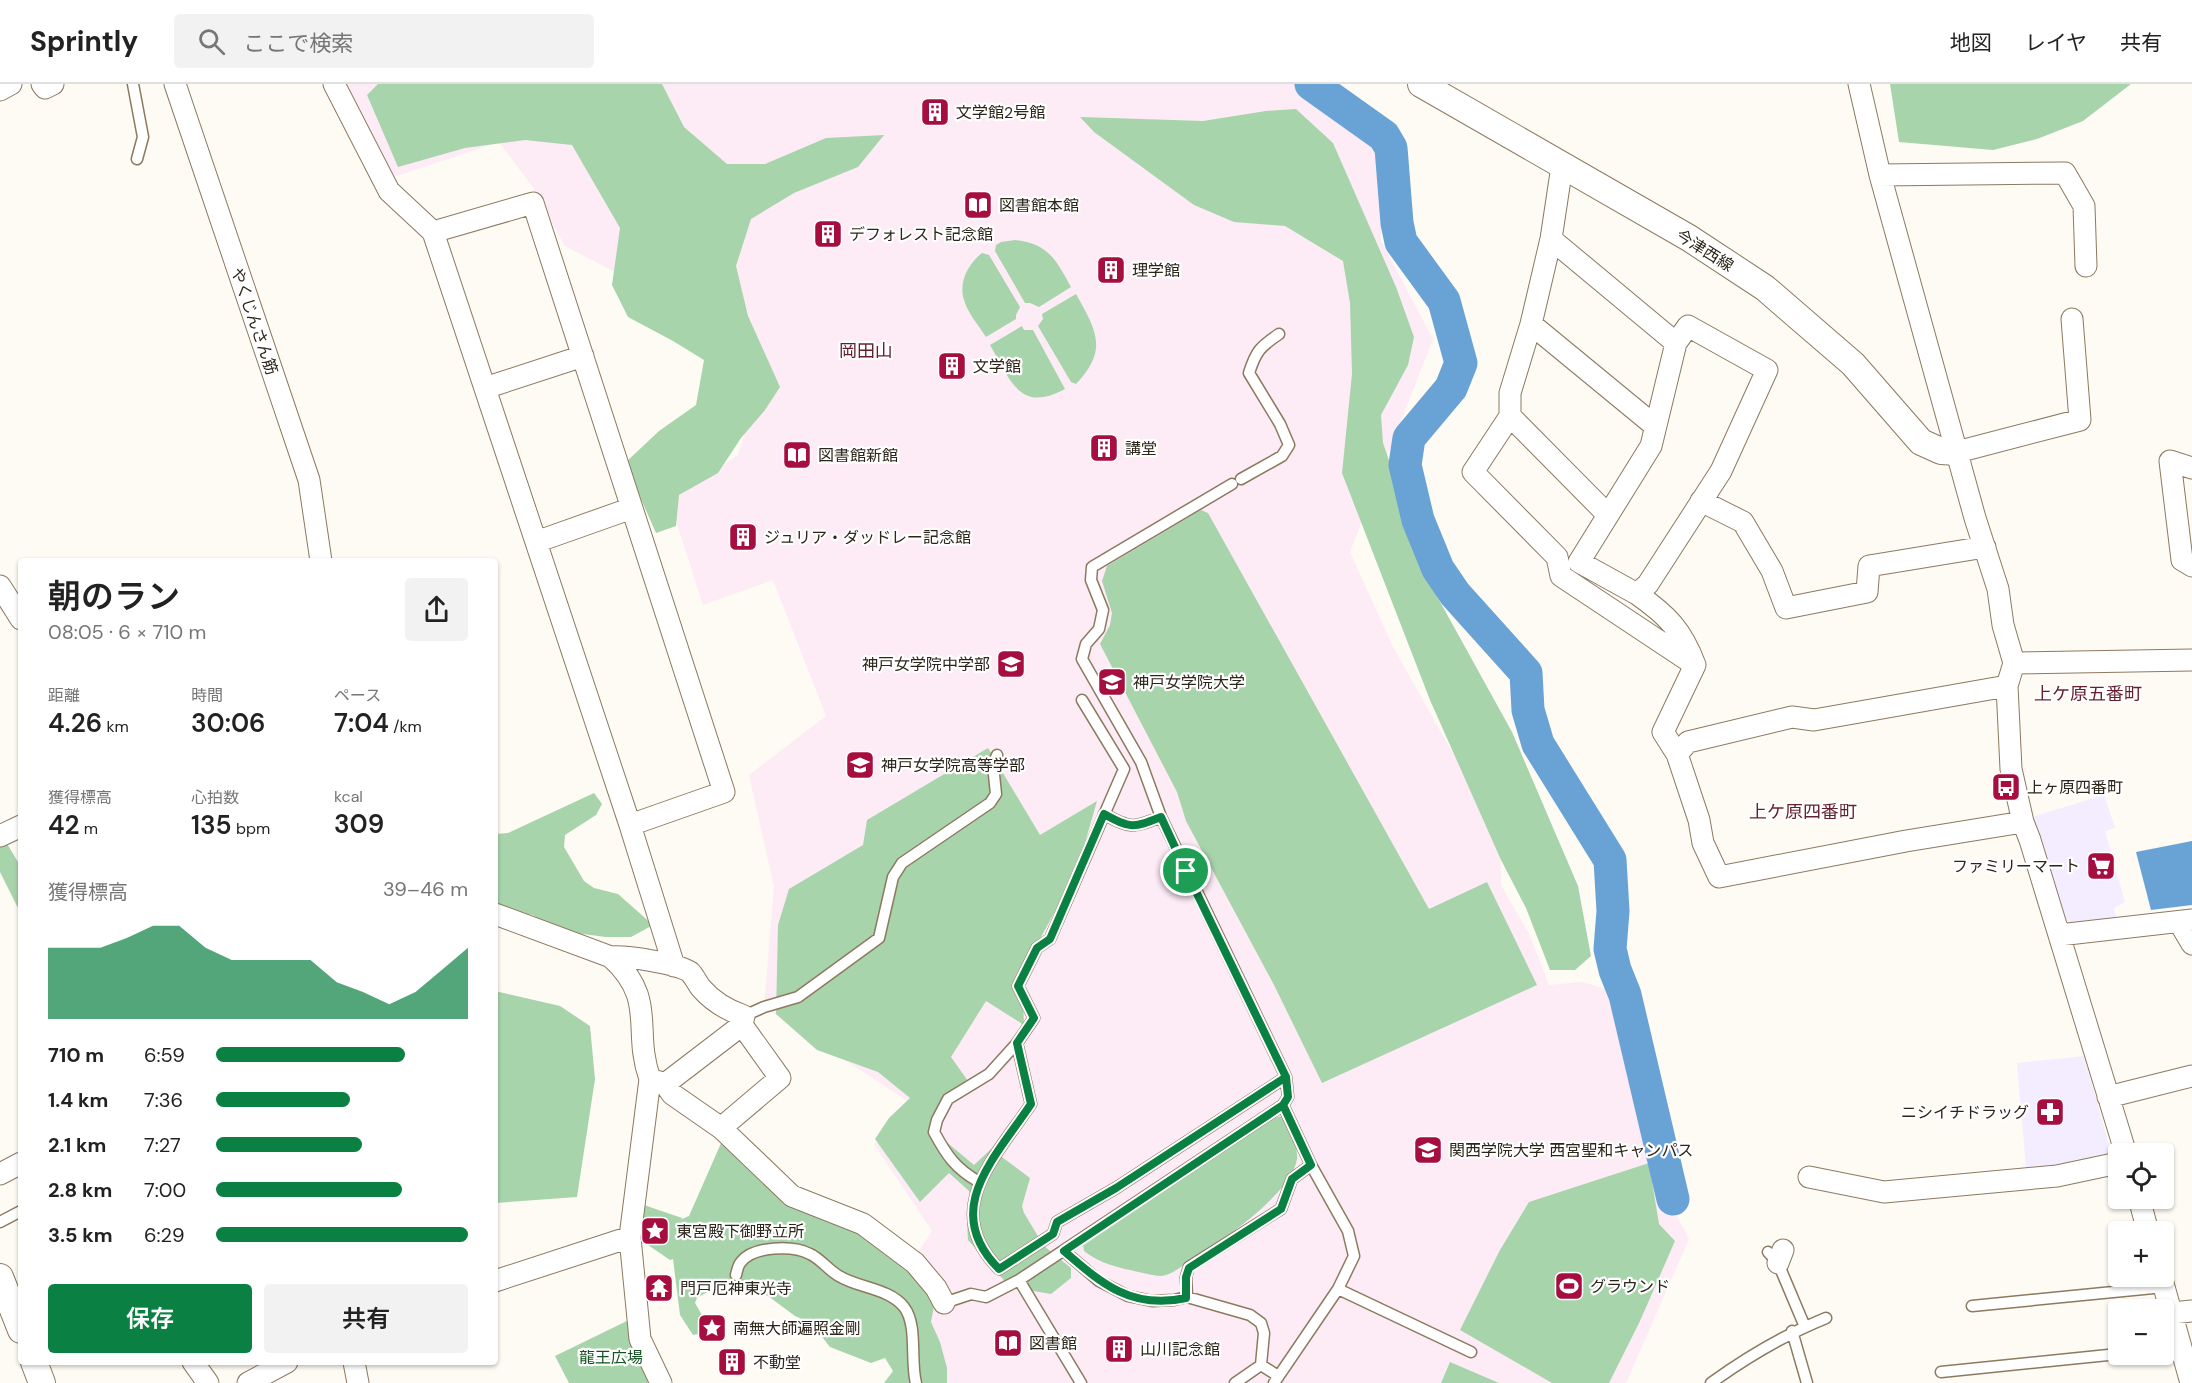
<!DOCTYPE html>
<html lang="ja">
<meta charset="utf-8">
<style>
:root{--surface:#fff;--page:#f2f2f2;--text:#222;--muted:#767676;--line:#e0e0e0;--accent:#0b8043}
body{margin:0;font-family:"DM Sans","Noto Sans JP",sans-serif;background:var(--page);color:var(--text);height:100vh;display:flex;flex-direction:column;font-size:22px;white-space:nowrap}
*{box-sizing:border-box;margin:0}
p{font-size:20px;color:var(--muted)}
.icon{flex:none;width:33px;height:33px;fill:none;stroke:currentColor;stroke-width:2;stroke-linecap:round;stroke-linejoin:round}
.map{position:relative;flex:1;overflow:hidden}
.drawer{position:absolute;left:18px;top:474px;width:480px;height:807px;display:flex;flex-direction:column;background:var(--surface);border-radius:6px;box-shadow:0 2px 4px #0004}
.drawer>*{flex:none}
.buttons{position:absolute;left:2108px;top:1059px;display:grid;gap:12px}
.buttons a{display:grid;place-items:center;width:66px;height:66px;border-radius:6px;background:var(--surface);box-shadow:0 2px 4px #0004;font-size:30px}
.pin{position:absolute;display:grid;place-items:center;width:51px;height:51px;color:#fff;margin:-26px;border:3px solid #fff;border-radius:50%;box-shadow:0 2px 6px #0007}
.round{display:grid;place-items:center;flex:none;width:63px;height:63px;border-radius:6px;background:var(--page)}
.overview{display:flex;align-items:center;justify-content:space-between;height:102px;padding:0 30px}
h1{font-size:33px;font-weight:600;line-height:45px}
.metrics{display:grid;grid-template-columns:repeat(3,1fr);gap:9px;height:102px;padding:6px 30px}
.metrics div{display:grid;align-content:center}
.metrics b{font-size:26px;font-weight:600}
.metrics small{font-size:16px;font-weight:400}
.metrics p{font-size:16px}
.chart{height:168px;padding:12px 30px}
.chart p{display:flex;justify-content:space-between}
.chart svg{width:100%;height:108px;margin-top:6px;fill:var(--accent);opacity:.7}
.primary-button{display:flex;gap:12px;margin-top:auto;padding:12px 30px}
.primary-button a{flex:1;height:69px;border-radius:6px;background:var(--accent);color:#fff;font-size:24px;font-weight:600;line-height:69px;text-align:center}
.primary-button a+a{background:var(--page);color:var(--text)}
ul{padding:0 30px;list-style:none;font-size:20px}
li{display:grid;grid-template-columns:96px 72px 1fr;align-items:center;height:45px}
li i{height:15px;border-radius:8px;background:var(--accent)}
header{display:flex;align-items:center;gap:36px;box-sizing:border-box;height:84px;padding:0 30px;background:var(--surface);border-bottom:2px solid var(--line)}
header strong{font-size:28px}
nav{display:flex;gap:33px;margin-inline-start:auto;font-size:21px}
.search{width:420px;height:54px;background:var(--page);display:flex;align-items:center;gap:15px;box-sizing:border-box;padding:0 21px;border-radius:6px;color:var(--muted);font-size:22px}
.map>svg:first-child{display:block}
.commercial{fill:#f3edff}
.education{fill:#fdebf6}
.green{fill:#a8d4ac}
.water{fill:#69a3d6}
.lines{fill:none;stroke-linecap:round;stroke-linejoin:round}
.river{stroke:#69a3d6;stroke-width:33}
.service-casing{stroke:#8c7a60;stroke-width:13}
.minor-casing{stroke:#8c7a60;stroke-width:23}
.tertiary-casing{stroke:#8c7a60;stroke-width:28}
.service{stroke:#fff;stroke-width:10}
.minor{stroke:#fff;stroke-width:21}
.tertiary{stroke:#fff;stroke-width:26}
.route-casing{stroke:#fff;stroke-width:12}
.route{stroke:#0b8043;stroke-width:8}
.labels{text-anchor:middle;stroke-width:4.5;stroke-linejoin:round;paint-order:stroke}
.poi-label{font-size:16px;fill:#2c251a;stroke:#fff;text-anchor:start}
.street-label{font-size:16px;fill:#2c251a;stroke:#fff}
.park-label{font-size:16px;fill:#145321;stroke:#fff}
.neighbourhood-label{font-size:18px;fill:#651f2e;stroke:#fff}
</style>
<header>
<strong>Sprintly</strong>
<div class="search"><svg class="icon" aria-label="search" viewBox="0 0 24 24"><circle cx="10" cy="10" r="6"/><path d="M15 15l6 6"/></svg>ここで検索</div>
<nav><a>地図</a><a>レイヤ</a><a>共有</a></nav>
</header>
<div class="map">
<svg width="2192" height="1299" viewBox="0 0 2192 1299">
<rect width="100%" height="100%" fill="#fefaf4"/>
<!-- commercial -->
<path class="commercial" d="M2104,711L2115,744L2105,747L2125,818L2114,824L2116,834L2075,841L2064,835L2032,733Z
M2084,972L2112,1072L2084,1079L2026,1084L2017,979Z"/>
<!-- education -->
<path class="education" d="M344,0H1323L1318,9L1394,64L1380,155L1433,255L1350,468L1393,563L1500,753L1501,801L1529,850L1549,901L1583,898L1614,908L1669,1117L1689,1155L1626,1299H944L928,1235L944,1209L917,1170L932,1147L874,1060L915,1022L764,923L774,803L749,691L826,632L773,496L703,521L670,418L738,371L761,295L615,188L565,162L532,102L499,58L394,93Z"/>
<!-- green -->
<path class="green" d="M378,0H662L684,43L727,80H765L826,54L884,51L858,83L794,109L751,135L736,182L748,232L780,303L765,326L741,354L718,389L679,411L676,442L656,449L625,379L659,347L696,321L704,276L673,257L628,233L612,201L620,144L572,61L525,56L465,64L398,83L367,11Z
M1890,0H2131L2083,37L2037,55L1993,66L1899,58Z
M1296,25L1333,59L1396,203L1414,253L1408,281L1381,331L1383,359L1433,505L1512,648L1578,802L1591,872L1575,886H1550L1526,824L1501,776L1430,616L1342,389L1352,290L1350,219L1343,177L1285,142L1234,138L1194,121L1094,48L1080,33L1203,37L1266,27Z
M1015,156C1049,160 1056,176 1071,203L1039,223L1030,219H1025L995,167L996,161L1001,158Z
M982,169L989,171L1020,223L1016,231V235L986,253C979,242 967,228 964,216C958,198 969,179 982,169Z
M1076,210C1096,246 1109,266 1076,300L1071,298L1038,242L1043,235L1042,230Z
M1022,242L1024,246H1033L1065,305C1019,330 1010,295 990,261Z
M1201,426L1208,429L1429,825L1487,798L1537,901L1322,999L1274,901L1186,737L1177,708L1100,560L1110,541L1112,529L1102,497L1107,482Z
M988,664L1040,751L1097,717L1077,787L1022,888L1024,941L986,917L951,973L968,997L932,1046L974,1081L991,1065L1030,1094L1022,1122L1024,1129L1044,1162L1071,1184V1194L1051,1210L1010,1203L968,1156L967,1138L971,1113L969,1107L949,1089L920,1118L875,1055L889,1034L910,1014L878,988L817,966L776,930L778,841L789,805L863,761L867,736Z
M594,709L602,720L596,731L565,751L564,763L584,797L594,804L618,810L653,841L631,853H606L552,846L533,831L495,826V750L508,749Z
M6,758L21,783V830L0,788V761Z
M495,907L560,922L590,942L595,995L577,1113L495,1119Z
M1286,1031C1291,1042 1298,1063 1297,1075C1292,1110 1218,1160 1189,1177C1181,1183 1171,1191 1161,1192C1156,1192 1149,1190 1143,1189C1121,1184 1102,1181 1084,1167L1083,1161L1270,1035Z
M722,1057L751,1083L855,1141L910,1182L935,1217L931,1238L940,1258L947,1284V1299H884L893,1287L885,1274L871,1279L830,1263L811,1239L795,1232L768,1212L734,1197L729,1196L697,1214L695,1219L710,1245L709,1248L693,1251L680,1231L673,1175L670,1176L645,1159L643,1154L650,1152L652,1155L662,1151L658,1140L648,1143V1146L641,1149L639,1144L644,1121L682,1134L679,1150L682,1135L689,1132Z
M1649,1079L1659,1140L1675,1157L1640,1237L1609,1299H1552L1460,1246L1500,1166L1529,1118Z
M631,1235L654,1299H569L555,1272Z
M1450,1278L1499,1299H1441Z"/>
<!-- water -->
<path class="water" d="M2192,757V821L2151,826L2136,768Z"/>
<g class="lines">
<!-- river -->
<path class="river" d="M1311,0L1384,52L1391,64L1397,139L1401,158L1444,217L1461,279L1451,304L1409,354L1405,381L1418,436L1438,485L1455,510L1526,589L1528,626L1538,660L1610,776L1613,827L1610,865L1615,886L1625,911L1673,1115"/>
<!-- service casing -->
<g class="service-casing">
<path id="service" d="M133,0L143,53L137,75
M1241,395L1282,372L1289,361L1280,340L1249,289C1256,267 1260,263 1279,250
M1232,400L1092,483L1091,496L1103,526L1099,545L1086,560L1082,575L1141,678L1161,733L1286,993L1288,1013L1283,1021L1311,1081L1348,1147L1354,1172L1338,1205L1274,1299
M1082,616L1124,685L1050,855L1037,864L1018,902L1034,934L1017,959L1031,1020C995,1074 940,1126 999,1185L1053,1150L1057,1138L1116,1104L1286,993
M1104,730C1131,745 1133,744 1161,733
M744,932L764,923L798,913L879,854L893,793L902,779L990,719L996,710L993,681L997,671
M979,1098C955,1084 947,1072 934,1048L937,1036L948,1015L989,990L1017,959
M0,1138L21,1127
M1064,1167L1099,1197L1128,1212L1152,1217L1174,1216L1187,1213L1250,1231L1261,1239L1264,1249L1261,1281
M1768,1168L1778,1179L1805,1243
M736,1191C737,1187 738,1181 741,1178C753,1162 793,1161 810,1170C821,1175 828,1186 839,1192C858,1204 889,1204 904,1223C918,1241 910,1277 916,1299
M1019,1196L1081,1299
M1338,1205L1471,1268
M1187,1213L1186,1193L1189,1183L1281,1125L1292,1095L1311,1081
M944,1219L971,1210L986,1213L1019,1196L1283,1021
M1972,1222L2164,1203
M1792,1247L1807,1299
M2163,1266L2182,1264
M1941,1288L2118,1270
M1235,1299L1261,1281L1278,1292
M1711,1299C1747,1273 1784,1251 1826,1234"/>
</g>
<!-- minor casing -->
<g class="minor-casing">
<path id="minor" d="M42,0L45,4L53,0
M175,0L309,396L321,477
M334,0L389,107L433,148
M1859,0L1880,91L1975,434L1998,505L2003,541L2014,579L2007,602L2011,685L2023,738L2030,756L2126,1070
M0,6L11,0
M1562,82L1551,155L1531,240L1510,309V332L1473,388L1557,473L1561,492L1695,581L1663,648L1677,670
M1880,91L2065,89L2084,122L2086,182
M533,119L724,708L630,741L433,148Z
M1551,155L1676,259
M1531,240L1655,342
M1688,242L1767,286L1721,387L1648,500L1637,510L1579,478L1651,362L1676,259Z
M485,304L583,272
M1510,332L1608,431
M1957,368L2080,336L2072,235
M2192,384L2170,377L2182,476L2192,482
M1701,417L1743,438L1772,487L1786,524L1867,508L1869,482L1985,463
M536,458L632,424
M0,502L21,535
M1637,510C1667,531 1682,546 1695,581
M2014,579L2192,576
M2007,602L1814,636L1792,633L1688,658L1677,670L1699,736L1703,759L1719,793L1906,757L2023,738
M630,741L674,882
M0,752L21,742
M495,830L611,873C658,916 632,945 650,995L630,1153L631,1164L640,1255L661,1299
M2179,838L2192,860
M2059,851L2192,836
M611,873C628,872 676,879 690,888C694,892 697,899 701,904C713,918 727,926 744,932L742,941L665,1000
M650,995L665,1000L672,1010L721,1044L792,1112L863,1140L915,1179L936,1204L944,1219
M2108,1013L2192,992
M721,1044L780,994L742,941
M0,1090L21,1079
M1809,1093L1884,1108L2057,1092L2118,1079
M2139,1114L2148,1148
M1778,1179L1783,1166
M2161,1192L2191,1299
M495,1197L630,1153
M2172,1229L2192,1227
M193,1278L208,1299
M354,1278L358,1299
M248,1299L287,1278"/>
</g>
<!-- tertiary casing -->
<g class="tertiary-casing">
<path id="tertiary" d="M1421,0L1689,154L1765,204L1853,280L1921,358L1941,367L1957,368
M0,1193L21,1246
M34,1278L42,1299"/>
</g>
<!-- service -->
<use href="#service" class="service"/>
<!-- minor -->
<use href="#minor" class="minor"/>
<!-- tertiary -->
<use href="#tertiary" class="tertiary"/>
</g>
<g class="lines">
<!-- route casing -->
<g class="route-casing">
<path id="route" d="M1186,787L1286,993L1288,1013L1283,1021L1064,1167C1102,1200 1132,1226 1186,1214V1193L1189,1184L1281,1125L1292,1095L1311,1081L1283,1021L1288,1013L1286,993L1116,1104L1057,1138L1053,1150L999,1185C940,1126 995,1074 1031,1020L1017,959L1034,934L1018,902L1037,864L1050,855L1104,730C1131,745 1133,744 1161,733L1186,787"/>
</g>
<!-- route -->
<use href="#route" class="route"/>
</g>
<!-- icons -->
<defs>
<g id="building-square" transform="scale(1.5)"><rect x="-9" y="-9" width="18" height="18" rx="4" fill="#a60e40" stroke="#fff"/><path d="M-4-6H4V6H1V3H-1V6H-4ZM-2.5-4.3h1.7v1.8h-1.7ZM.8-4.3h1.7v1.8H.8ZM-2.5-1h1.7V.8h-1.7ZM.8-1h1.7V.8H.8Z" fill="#fff"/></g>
<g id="library-square" transform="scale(1.5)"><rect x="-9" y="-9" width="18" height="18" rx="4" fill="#a60e40" stroke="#fff"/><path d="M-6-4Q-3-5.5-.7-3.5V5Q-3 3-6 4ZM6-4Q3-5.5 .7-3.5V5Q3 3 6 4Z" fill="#fff"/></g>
<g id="school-square" transform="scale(1.5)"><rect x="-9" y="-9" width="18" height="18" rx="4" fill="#a60e40" stroke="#fff"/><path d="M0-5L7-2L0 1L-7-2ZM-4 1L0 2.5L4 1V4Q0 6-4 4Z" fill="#fff"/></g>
<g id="university-square" transform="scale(1.5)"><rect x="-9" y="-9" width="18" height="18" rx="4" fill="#a60e40" stroke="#fff"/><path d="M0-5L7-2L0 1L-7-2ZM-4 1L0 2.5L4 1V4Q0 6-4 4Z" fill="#fff"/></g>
<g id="bus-square" transform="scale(1.5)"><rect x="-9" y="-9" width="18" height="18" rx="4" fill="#a60e40" stroke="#fff"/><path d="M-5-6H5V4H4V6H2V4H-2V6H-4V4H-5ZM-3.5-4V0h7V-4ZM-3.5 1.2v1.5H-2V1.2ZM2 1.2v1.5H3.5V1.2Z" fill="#fff"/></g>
<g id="supermarket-square" transform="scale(1.5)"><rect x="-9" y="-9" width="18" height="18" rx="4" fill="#a60e40" stroke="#fff"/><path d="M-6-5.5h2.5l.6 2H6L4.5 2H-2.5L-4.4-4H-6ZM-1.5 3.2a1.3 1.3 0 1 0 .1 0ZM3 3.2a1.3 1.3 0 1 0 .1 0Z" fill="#fff"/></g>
<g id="pharmacy-square" transform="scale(1.5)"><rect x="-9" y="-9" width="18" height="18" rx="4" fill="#a60e40" stroke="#fff"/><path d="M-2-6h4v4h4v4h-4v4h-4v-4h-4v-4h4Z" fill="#fff"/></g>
<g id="sight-square" transform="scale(1.5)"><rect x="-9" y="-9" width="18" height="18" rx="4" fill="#a60e40" stroke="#fff"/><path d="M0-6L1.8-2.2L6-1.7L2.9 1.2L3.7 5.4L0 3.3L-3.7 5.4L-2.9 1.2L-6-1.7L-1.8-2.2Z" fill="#fff"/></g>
<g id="stadium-square" transform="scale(1.5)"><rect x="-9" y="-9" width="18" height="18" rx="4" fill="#a60e40" stroke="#fff"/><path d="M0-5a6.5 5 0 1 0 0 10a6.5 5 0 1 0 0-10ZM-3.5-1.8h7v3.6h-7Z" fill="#fff"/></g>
<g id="temple-square" transform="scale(1.5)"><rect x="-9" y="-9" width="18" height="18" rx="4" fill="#a60e40" stroke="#fff"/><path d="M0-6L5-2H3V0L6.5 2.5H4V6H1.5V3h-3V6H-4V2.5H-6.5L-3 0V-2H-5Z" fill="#fff"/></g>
</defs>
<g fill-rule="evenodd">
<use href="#building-square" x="935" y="28"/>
<use href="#library-square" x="978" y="121"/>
<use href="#building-square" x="828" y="150"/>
<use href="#building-square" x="1111" y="186"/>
<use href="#building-square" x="952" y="282"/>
<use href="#building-square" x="1104" y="364"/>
<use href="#library-square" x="797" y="371"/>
<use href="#building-square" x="743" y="453"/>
<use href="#school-square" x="1011" y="580"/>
<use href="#university-square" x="1112" y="598"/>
<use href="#school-square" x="860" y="681"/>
<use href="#bus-square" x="2006" y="703"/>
<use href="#supermarket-square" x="2101" y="782"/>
<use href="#pharmacy-square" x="2050" y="1028"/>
<use href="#university-square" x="1428" y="1066"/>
<use href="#sight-square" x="655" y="1147"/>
<use href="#stadium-square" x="1569" y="1202"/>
<use href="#temple-square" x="659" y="1204"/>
<use href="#sight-square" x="712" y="1244"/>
<use href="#library-square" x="1008" y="1259"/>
<use href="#building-square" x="1119" y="1265"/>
<use href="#building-square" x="732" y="1278"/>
</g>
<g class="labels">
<!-- poi labels -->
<g class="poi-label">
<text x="956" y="34">文学館2号館</text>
<text x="999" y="127">図書館本館</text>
<text x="849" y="156">デフォレスト記念館</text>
<text x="1132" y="192">理学館</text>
<text x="973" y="288">文学館</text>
<text x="1125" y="370">講堂</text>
<text x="818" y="377">図書館新館</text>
<text x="764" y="459">ジュリア・ダッドレー記念館</text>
<text x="990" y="586" text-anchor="end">神戸女学院中学部</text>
<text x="1133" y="604">神戸女学院大学</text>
<text x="881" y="687">神戸女学院高等学部</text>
<text x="2027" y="709">上ヶ原四番町</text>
<text x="2080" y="788" text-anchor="end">ファミリーマート</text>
<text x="2029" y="1034" text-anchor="end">ニシイチドラッグ</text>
<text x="1449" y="1072">関西学院大学 西宮聖和キャンパス</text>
<text x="676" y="1153">東宮殿下御野立所</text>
<text x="1590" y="1208">グラウンド</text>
<text x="680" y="1210">門戸厄神東光寺</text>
<text x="733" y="1250">南無大師遍照金剛</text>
<text x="1029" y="1265">図書館</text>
<text x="1140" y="1271">山川記念館</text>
<text x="753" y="1284">不動堂</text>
</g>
<!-- street labels -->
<g class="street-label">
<text transform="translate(1705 166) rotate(32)" y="6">今津西線</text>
<text transform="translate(255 237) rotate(71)" y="6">やくじんさん筋</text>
</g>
<!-- park labels -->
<g class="park-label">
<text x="611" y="1279">龍王広場</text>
</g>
<!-- neighbourhood labels -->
<g class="neighbourhood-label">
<text x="866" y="273">岡田山</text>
<text x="2088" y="616">上ケ原五番町</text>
<text x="1803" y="734">上ケ原四番町</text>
</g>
</g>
</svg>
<div class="buttons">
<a><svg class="icon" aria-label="locate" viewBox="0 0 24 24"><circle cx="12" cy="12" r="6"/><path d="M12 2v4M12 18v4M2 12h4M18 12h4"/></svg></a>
<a>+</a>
<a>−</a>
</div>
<div class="pin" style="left:1186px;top:787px;background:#1e9e55"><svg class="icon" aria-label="arrive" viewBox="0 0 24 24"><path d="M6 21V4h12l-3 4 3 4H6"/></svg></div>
<section class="drawer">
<div class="overview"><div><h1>朝のラン</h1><p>08:05 · 6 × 710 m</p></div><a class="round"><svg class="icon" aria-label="share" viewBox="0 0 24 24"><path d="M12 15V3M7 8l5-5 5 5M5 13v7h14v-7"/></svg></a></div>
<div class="metrics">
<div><p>距離</p><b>4.26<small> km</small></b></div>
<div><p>時間</p><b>30:06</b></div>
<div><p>ペース</p><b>7:04<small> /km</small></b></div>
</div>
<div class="metrics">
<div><p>獲得標高</p><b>42<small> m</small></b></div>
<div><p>心拍数</p><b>135<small> bpm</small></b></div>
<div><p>kcal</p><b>309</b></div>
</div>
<div class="chart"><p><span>獲得標高</span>39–46 m</p>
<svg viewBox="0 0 160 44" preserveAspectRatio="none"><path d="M0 44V15L10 15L20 15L30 11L40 6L50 6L60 15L70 20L80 20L90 20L100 20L110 29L120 33L130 38L140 33L150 24L160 15V44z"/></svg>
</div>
<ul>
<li><b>710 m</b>6:59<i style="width:75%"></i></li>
<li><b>1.4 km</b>7:36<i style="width:53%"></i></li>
<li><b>2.1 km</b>7:27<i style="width:58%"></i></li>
<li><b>2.8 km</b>7:00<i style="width:74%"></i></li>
<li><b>3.5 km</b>6:29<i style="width:100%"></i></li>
</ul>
<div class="primary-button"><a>保存</a><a>共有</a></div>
</section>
</div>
